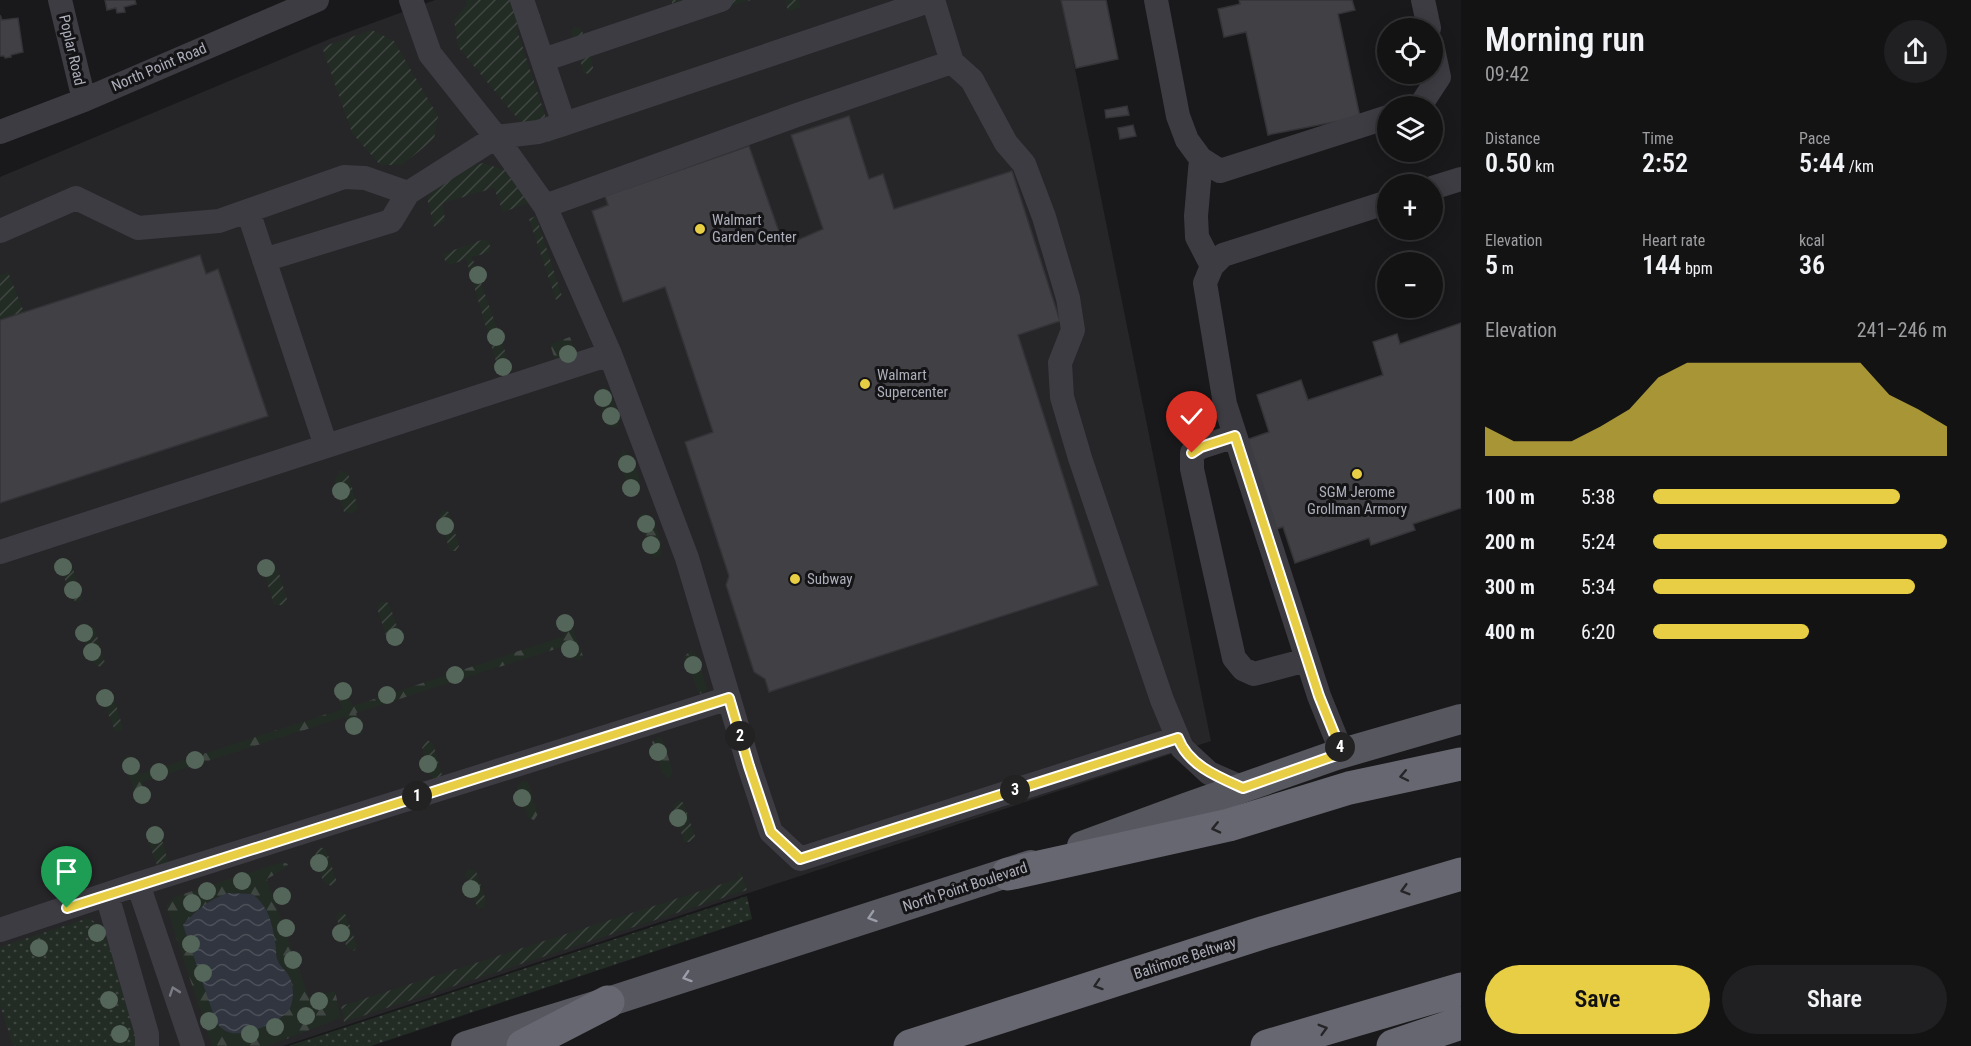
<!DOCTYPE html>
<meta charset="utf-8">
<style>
:root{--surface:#131314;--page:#202022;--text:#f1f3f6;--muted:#9d9ea0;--line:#323234;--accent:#e7ce45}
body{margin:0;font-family:"Roboto Condensed",sans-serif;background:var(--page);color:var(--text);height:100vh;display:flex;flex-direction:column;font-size:22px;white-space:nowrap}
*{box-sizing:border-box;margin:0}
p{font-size:20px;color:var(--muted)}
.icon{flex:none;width:33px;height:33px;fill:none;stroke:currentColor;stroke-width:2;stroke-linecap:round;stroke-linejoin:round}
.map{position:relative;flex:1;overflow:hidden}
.panel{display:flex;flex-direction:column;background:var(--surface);width:510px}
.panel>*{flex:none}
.controls{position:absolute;left:1377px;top:18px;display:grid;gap:12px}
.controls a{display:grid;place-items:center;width:66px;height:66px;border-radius:50%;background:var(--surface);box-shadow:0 3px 15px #0003,0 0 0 2px var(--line);font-size:30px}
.pin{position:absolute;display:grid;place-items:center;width:51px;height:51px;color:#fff;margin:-62px -26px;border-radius:50% 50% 50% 0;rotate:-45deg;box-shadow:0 0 6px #0007}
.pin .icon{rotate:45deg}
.km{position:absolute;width:30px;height:30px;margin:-15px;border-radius:50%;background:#222;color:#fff;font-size:16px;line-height:30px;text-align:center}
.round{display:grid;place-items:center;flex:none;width:63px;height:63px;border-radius:32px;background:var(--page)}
.summary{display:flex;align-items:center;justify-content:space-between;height:102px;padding:0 24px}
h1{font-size:33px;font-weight:600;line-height:45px}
.figures{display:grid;grid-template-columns:repeat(3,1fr);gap:9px;height:102px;padding:6px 24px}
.figures div{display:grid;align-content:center}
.figures b{font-size:26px;font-weight:600}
.figures small{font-size:16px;font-weight:400}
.figures p{font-size:16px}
.chart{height:168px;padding:12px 24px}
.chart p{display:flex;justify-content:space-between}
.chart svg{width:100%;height:108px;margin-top:6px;fill:var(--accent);opacity:.7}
.button{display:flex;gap:12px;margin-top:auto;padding:12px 24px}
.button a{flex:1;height:69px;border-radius:36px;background:var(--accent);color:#111;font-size:24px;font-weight:600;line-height:69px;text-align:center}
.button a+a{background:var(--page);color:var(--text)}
ul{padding:0 24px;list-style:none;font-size:20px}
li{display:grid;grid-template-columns:96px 72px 1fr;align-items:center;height:45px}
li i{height:15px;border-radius:8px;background:var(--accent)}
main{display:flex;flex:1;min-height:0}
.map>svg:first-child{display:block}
.built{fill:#262528}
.grass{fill:url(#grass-dots)}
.forest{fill:url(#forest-firs)}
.garden{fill:url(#garden-furrows)}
.water{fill:url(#water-waves)}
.building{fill:#414145;stroke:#343337;stroke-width:1.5}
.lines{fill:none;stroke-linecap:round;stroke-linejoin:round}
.minor{stroke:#3c3c42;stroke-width:24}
.major{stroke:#56575f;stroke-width:30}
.highway{stroke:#676771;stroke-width:33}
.tree{fill:#546559}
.oneway{stroke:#252528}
.oneway2{stroke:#9b9da8}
.oneway3{stroke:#7a7b84}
.route-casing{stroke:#fff;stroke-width:12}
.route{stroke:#e7ce45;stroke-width:8}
.poi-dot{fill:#e7ce45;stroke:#141416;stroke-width:2}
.labels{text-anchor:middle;stroke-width:6;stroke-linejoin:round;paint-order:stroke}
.street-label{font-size:15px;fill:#acaeba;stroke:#141416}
.poi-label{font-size:15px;fill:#acaeba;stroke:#141416;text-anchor:start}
</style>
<main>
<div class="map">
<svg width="1461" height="1046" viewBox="0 0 1461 1046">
<defs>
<pattern id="grass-dots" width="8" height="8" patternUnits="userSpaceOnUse" patternTransform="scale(1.5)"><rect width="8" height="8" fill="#232b25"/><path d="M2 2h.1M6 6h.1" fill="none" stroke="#404743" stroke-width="1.8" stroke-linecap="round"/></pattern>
<pattern id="forest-firs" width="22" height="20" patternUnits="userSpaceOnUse" patternTransform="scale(1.5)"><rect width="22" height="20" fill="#232b25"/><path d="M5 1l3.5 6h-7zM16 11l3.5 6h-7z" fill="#404743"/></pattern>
<pattern id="garden-furrows" width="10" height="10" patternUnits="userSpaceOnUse" patternTransform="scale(1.5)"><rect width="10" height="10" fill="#232b25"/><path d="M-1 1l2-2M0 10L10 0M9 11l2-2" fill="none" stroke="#404743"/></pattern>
<pattern id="water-waves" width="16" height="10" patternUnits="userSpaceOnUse" patternTransform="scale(1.5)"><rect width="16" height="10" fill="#30353f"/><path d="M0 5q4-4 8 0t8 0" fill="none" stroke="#4b5059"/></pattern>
</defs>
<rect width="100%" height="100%" fill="#19191b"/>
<!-- built -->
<path class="built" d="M435,0H1061L1211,741L283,1046H0V177L332,38Z"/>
<!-- grass -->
<path class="grass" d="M747,896L752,919L371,1046H288Z
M88,918L106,928L139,1046H13L0,1006V947Z"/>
<!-- forest -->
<path class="forest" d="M570,337L577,357L557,366L550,344Z
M603,386L610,392L621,419L617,428L608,426L597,396Z
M623,449C633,456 647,485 635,494L629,491L619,458Z
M645,513C657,523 663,541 661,556L654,558L640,526L639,515Z
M564,615L569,617L583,656L580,661L574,659L568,645L356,713L363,734H352L345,717L143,782L149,798L148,804L140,805L124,765L123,759L128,755L132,758L140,774L342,709L336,691L341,686L345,687L353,706L564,636L560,622Z
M691,650L697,655L707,689L704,694L699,693L684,657Z
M659,736L663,741L673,772L669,779L662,773L652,742Z
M522,781L528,782L538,814L534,820L528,818L517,787Z
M282,862L288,864L286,868L267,879L309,997L335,991L341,1018L268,1046H212L166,906L174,897Z"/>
<!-- garden -->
<path class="garden" d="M466,0H533L541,17L517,30L554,142L537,140L511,111L458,47L454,20L466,5Z
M671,0H751L590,52L593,68L590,74L584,73L571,32L574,27L581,28L587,44L677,15Z
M785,0H799L801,8L788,11Z
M372,30L394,41L438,116L434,139L402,165H380L352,133L322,47Z
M483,163L508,171L530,203L503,212L494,188L443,203L445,221L434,227L427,198L439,180L460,169Z
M536,216L562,296L556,300L529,219Z
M484,239L489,242L491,252L472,257L511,368L499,372L466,259L450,265L445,261L443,254Z
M8,272L24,312L0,319V275Z
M340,471L348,473L358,508L353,514L344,512L334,480Z
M443,510L449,512L459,546L456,551H450L439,516Z
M65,560L71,562L83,601L76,602L70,596L61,567Z
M272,567L278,570L287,599L284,605H274L265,576Z
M381,601L389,603L401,638L395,643L387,639L377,608Z
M86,625L95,629L105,663L100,667L93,663L81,635Z
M107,689L112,692L123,728L120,732L115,731L101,696Z
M427,740L433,743L442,775L438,780L431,777L422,748Z
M678,800L684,803L695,836L690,842H684L673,806Z
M151,828L159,829L169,865L158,868L147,838Z
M319,847L326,849L337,882L331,886L323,882L315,855Z
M469,868L476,871L486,901L484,908L478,909L465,874Z
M738,873H741L747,890L344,1022L341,1006L738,879Z
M340,911L346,915L357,946L354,951L347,948L336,917Z"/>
<!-- water -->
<path class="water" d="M228,893L252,894C270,907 273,927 276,948C276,952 276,958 278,961C280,967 287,971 289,976C294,985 294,999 290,1008C283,1022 243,1038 228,1032C222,1030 217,1024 215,1019L183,925C195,911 210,899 228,893Z"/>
<!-- building -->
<path class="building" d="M105,0H135L136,4L124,7L125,12L117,13L116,8L107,10Z
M1061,0H1106L1118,59L1076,68Z
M1239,0H1352L1355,10L1338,14L1360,117L1268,135L1246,32L1224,37L1218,9L1240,4Z
M0,15L2,20L18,18L23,52L11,55V57L5,58L4,56H0Z
M1127,106L1129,115L1106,118L1105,110Z
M849,116L869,179L883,174L894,209L1012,171L1060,321L1018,335L1098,585L769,692L765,679L754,672L726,585L729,576L685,442L713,432L665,287L623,302L592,211L608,205L605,196L749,146L784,246L823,229L791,135Z
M1133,125L1136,136L1120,139L1118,128Z
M200,255L206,274L218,269L268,416L0,503V320Z
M1461,323V508L1413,524L1415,530L1371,545L1369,538L1295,563L1283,527L1273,530L1243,441L1269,432L1257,395L1301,380L1308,400L1383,375L1373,342L1397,334L1400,344Z"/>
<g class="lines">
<!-- minor -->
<path class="minor" d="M60,0L84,100
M411,0L430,54L496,137L545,206L610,354L687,558L749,766L771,832L800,859L1178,738
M933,0L952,62
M1156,0L1178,116L1187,140L1201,159L1220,171L1388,117
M1423,0L1429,28
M543,60L721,0
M1420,106L1439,77L1432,44
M564,124L932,0
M0,132L84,100L317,0
M1201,159L1196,216L1197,237L1212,266
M1432,188L1461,179
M545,206L797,115L952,62L972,80L1006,143L1024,164L1044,217L1068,298L1073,330L1060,363L1062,397L1080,458L1162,700L1182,748L1209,773L1243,788
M248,211L326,446
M0,231L76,198L138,228L219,221L344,177L365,178L408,193L496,137L538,132L564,124L522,0
M264,260L391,221L408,193
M1235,436L1201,447L1192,453V469L1234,658L1243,669L1254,674L1307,660
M0,552L610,354
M1342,753L1319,696L1225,404L1205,283L1212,266L1223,255L1388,202
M138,884L193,1046
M107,895L147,1034V1046
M0,930L138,884L729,698"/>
<!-- major -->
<path class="major" d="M1082,846L1188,807L1336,755L1461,719
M466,1046L608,1002L1031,865"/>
<!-- highway -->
<path class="highway" d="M1008,874L1229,825L1349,788L1461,764
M523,1046L608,1002
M910,1046L1265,932L1461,874
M1267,1046L1461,989
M1393,1046L1461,1023"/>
</g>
<!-- trees -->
<g class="tree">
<circle cx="478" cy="275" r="9"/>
<circle cx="496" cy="337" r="9"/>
<circle cx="568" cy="354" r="9"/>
<circle cx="503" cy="367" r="9"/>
<circle cx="603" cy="398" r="9"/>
<circle cx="611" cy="416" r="9"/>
<circle cx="627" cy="464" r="9"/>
<circle cx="631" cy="488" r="9"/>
<circle cx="341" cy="491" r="9"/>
<circle cx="646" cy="524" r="9"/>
<circle cx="445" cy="526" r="9"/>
<circle cx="651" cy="545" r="9"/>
<circle cx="63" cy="567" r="9"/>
<circle cx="266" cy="568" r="9"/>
<circle cx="73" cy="590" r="9"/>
<circle cx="565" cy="623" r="9"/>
<circle cx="84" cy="633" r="9"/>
<circle cx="395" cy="637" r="9"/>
<circle cx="570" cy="649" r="9"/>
<circle cx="92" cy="652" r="9"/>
<circle cx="693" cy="665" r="9"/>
<circle cx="455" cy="675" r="9"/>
<circle cx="343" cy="691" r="9"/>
<circle cx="387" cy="695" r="9"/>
<circle cx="105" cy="698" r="9"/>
<circle cx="354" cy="726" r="9"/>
<circle cx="658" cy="752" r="9"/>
<circle cx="195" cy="760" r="9"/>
<circle cx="428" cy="764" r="9"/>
<circle cx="131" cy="766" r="9"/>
<circle cx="159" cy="772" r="9"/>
<circle cx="142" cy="795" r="9"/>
<circle cx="522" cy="798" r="9"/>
<circle cx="678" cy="818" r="9"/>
<circle cx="155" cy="835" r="9"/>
<circle cx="319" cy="863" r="9"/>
<circle cx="242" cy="881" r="9"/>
<circle cx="471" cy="889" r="9"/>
<circle cx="207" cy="891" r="9"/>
<circle cx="282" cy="896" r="9"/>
<circle cx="192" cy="903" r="9"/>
<circle cx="286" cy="928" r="9"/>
<circle cx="97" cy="933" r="9"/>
<circle cx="341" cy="933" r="9"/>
<circle cx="191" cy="944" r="9"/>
<circle cx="39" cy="948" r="9"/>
<circle cx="293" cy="960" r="9"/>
<circle cx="203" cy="973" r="9"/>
<circle cx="109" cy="1000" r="9"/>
<circle cx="319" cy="1001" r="9"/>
<circle cx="306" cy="1016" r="9"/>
<circle cx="209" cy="1021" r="9"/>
<circle cx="275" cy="1027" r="9"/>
<circle cx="120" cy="1034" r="9"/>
<circle cx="250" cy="1034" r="9"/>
</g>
<!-- one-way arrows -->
<defs><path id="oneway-chevron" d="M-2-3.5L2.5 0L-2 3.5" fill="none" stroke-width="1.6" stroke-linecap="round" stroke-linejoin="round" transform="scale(1.5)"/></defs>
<g class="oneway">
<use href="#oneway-chevron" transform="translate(1404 776) rotate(168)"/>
<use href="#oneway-chevron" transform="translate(1216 828) rotate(167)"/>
<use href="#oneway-chevron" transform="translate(1405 890) rotate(164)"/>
<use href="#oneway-chevron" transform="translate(1098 985) rotate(162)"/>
<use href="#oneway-chevron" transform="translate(1323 1029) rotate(-16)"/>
</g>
<g class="oneway2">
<use href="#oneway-chevron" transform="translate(872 917) rotate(162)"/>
<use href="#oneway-chevron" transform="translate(687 977) rotate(162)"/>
</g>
<use class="oneway3" href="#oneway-chevron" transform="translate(174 991) rotate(-109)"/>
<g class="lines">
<!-- route casing -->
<g class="route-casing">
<path id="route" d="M67,908L729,698L749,766L771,832L800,859L1178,738C1188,765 1218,777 1243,788L1342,753L1319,696L1235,436L1201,447L1192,453"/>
</g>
<!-- route -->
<use href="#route" class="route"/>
</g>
<!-- markers -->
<g class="poi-dot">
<circle cx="700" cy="229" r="6"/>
<circle cx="865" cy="384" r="6"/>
<circle cx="1357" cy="474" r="6"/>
<circle cx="795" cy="579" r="6"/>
</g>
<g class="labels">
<!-- street labels -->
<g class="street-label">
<text transform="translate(72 50) rotate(77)" y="5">Poplar Road</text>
<text transform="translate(159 67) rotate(-23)" y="5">North Point Road</text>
<text transform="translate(965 887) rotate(-18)" y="5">North Point Boulevard</text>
<text transform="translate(1185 958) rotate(-18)" y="5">Baltimore Beltway</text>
</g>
<!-- poi labels -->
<g class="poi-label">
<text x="712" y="225">Walmart<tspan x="712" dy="17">Garden Center</tspan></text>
<text x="877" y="380">Walmart<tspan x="877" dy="17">Supercenter</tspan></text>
<text x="1357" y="497" text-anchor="middle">SGM Jerome<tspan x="1357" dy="17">Grollman Armory</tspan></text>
<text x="807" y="584">Subway</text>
</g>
</g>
</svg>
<div class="controls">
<a><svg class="icon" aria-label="locate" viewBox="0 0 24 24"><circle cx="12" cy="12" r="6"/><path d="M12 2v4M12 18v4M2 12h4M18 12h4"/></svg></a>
<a><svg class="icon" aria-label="layers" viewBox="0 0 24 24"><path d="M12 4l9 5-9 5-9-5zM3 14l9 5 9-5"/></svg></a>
<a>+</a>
<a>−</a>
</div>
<div class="pin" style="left:67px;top:908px;background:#1e9e55"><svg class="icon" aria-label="arrive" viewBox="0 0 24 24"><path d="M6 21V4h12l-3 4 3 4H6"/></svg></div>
<div class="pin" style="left:1192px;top:453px;background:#d93025"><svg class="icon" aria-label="check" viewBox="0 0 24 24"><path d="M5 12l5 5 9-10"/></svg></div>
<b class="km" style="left:417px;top:796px">1</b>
<b class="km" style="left:740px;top:736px">2</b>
<b class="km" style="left:1015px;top:790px">3</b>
<b class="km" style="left:1340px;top:747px">4</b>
</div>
<section class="panel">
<div class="summary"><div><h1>Morning run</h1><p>09:42</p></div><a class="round"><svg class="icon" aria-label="share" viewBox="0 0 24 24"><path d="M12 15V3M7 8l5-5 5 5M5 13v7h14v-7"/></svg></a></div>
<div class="figures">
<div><p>Distance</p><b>0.50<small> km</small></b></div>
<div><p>Time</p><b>2:52</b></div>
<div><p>Pace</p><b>5:44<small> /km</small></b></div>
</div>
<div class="figures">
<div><p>Elevation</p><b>5<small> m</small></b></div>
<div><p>Heart rate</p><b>144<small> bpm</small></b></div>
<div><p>kcal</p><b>36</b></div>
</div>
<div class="chart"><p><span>Elevation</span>241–246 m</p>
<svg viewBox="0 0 160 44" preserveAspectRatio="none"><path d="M0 44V32L10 38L20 38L30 38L40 32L50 25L60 12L70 6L80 6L90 6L100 6L110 6L120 6L130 6L140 19L150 25L160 32V44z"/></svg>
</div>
<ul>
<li><b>100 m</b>5:38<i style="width:84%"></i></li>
<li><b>200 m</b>5:24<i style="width:100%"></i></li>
<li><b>300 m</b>5:34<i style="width:89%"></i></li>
<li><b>400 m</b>6:20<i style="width:53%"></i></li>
</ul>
<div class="button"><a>Save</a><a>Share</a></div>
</section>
</main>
